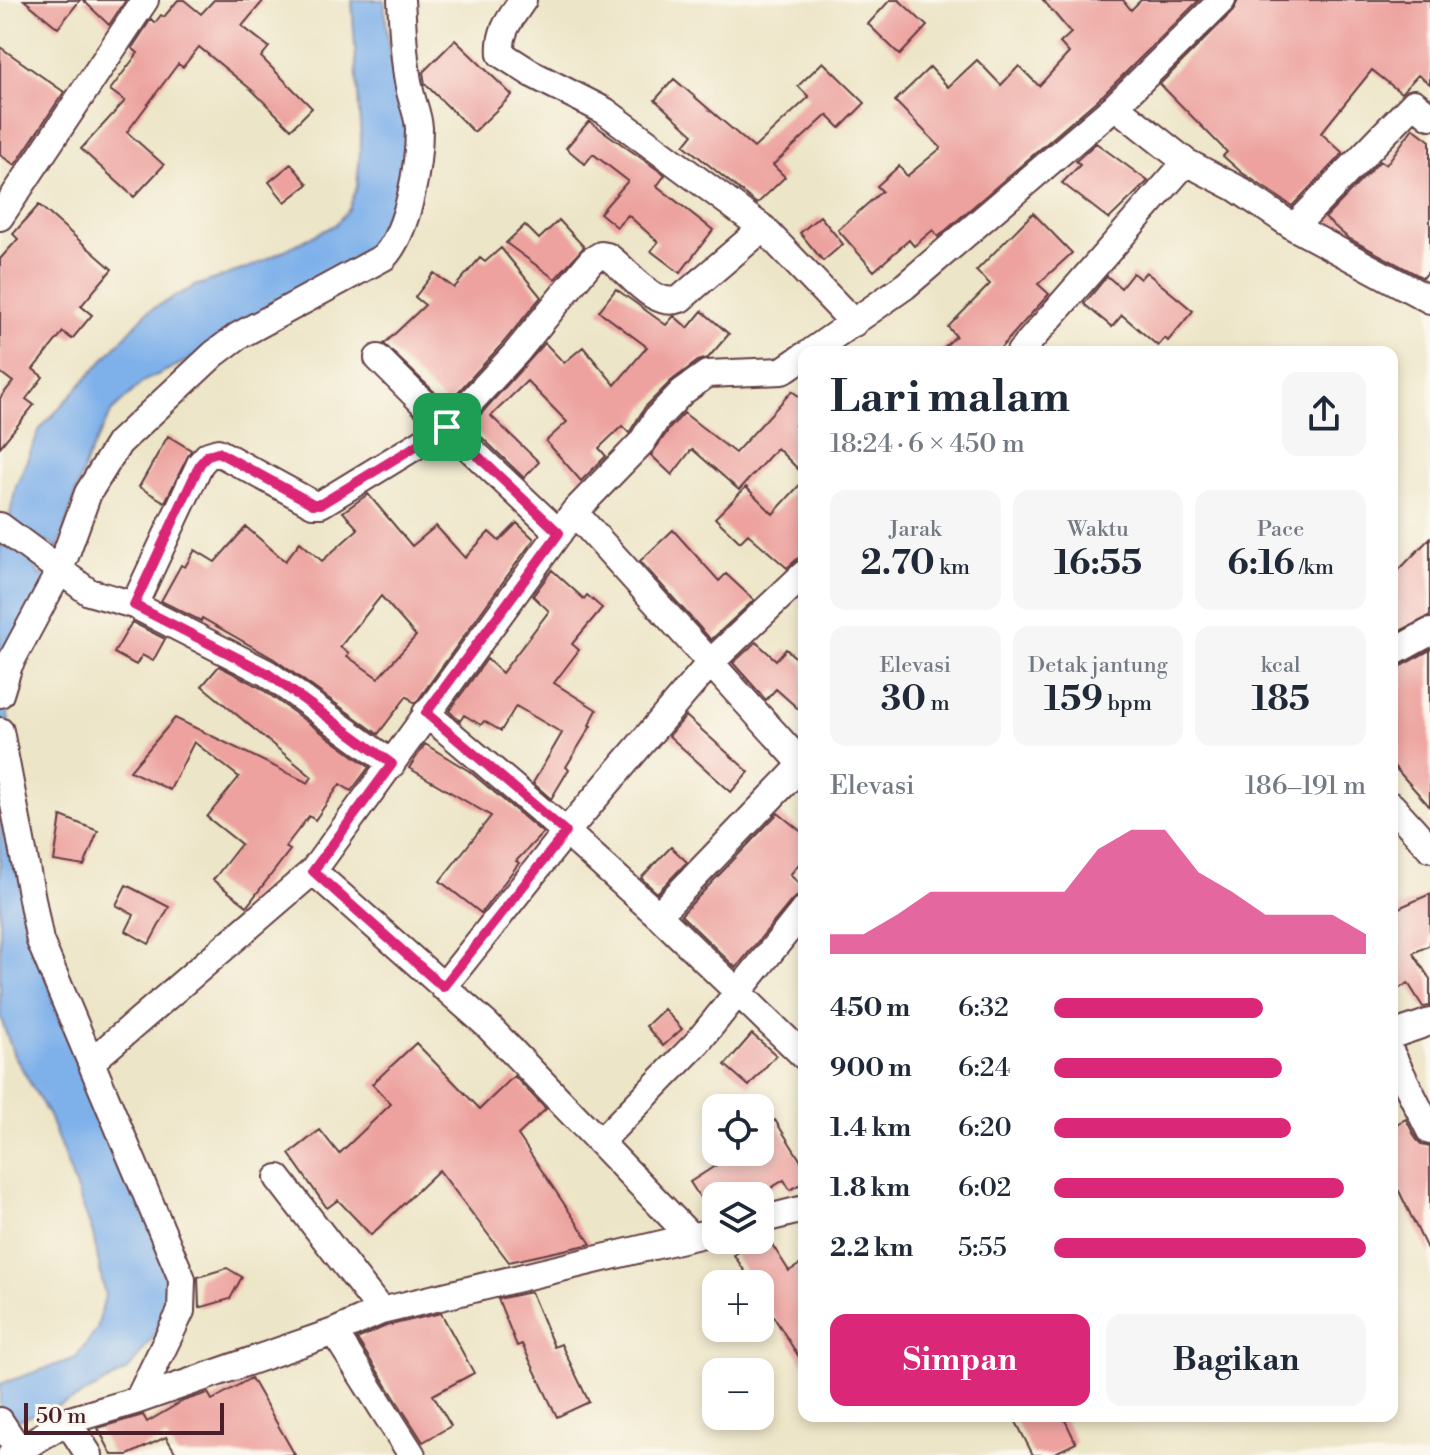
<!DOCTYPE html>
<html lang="id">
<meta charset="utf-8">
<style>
:root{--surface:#fff;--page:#f6f6f7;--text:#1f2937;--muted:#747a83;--accent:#db2777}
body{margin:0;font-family:"Libre Bodoni",serif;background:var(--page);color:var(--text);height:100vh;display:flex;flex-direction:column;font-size:30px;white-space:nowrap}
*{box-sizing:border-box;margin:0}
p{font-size:26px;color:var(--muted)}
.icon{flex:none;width:44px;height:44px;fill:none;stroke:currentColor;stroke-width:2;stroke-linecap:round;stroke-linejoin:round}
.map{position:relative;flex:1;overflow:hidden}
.side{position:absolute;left:798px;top:346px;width:600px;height:1076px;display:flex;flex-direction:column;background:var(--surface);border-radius:16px;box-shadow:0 4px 12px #0003}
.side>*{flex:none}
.fabs{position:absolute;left:702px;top:1094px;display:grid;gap:16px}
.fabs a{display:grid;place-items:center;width:72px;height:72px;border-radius:16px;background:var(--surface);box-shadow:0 4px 12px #0003;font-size:40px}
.scale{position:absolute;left:24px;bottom:20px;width:200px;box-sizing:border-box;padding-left:8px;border:4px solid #4a1f2b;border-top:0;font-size:22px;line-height:28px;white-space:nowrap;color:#4a1f2b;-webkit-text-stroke:6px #fbf7ec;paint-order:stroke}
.pin{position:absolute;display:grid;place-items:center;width:68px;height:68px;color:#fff;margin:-34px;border-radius:16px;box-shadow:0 4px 12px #0006}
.round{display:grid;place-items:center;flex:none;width:84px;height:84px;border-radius:16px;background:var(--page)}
.headline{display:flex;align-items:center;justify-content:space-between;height:136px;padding:0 32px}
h1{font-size:44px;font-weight:700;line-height:60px}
.figures{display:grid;grid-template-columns:repeat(3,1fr);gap:12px;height:136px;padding:8px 32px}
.figures div{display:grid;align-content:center;border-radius:16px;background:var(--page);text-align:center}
.figures b{font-size:34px;font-weight:700}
.figures small{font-size:22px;font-weight:400}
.figures p{font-size:22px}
.chart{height:224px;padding:16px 32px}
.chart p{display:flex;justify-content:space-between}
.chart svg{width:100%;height:144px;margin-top:8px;fill:var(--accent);opacity:.7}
.primary-button{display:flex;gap:16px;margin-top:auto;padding:16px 32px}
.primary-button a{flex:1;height:92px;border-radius:16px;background:var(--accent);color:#fff;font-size:32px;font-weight:700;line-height:92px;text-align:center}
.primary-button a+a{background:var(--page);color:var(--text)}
ul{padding:0 32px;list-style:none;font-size:26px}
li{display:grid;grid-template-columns:128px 96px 1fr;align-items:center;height:60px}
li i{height:20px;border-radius:10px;background:var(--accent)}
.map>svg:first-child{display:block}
.water{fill:#7eb0ea;stroke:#64688a;stroke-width:2;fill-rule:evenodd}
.building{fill:#eda29f;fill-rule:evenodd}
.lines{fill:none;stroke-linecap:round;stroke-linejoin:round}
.street-casing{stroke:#623d42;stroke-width:30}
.street{stroke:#fff;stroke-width:26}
.route-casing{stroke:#fff;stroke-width:16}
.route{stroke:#db2777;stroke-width:10}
</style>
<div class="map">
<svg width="1430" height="1455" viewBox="0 0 1430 1455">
<rect width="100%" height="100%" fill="#fbf7ec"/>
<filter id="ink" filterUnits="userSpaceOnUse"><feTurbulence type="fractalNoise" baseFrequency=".0125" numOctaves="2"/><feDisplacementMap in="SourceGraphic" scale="16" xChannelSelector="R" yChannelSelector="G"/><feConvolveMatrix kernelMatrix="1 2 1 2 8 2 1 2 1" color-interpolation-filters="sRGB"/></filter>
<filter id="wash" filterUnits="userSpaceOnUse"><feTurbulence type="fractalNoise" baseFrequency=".006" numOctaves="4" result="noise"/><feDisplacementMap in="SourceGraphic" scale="32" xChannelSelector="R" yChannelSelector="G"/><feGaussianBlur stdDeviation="1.8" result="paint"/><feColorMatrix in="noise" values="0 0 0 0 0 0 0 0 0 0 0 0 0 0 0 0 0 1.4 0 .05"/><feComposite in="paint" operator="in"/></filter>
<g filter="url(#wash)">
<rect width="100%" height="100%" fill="#ede5c7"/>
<!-- water -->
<path class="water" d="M352,0H384L389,50L408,132L402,181L391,229L381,246L193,358L144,381L112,411L87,459L7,704L30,942L124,1151L174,1296L163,1324L128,1370L71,1401L0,1427V1384L76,1358L97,1329L105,1296L93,1234L49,1116L13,1053L0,1016V545L4,543L16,486L40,429L148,311L195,286L253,266L335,225L349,209L357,186L361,141ZM47,541L56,547L49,571L40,576L32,560L44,548Z"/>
<g id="blocks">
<!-- building -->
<path class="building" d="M24,0H80L58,28Z
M83,0H126L109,25Z
M178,0H184L201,14L214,0H264L242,26L269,47L261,57L312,108L291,129L253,91L199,47L183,67L178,64L127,132L164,165L134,197L81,149L125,101L110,90L138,53L132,48L151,19L155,23L161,15L164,17Z
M890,0H899L927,26L900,55L868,24Z
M1043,0H1123L1131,10L1141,0H1199L1104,94L938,237L933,230L914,246L909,240L874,271L838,230L882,191L877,186L899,166L907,176L941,148L895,101L930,67L948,87L977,60L1001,85L1019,66L1039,86L1069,53L1060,43L1071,33Z
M1238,0H1430V84L1418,75L1401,93L1372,70L1321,133L1343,153L1292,206L1241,172L1223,156L1227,152L1160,84L1233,11Z
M455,40L512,95L474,132L425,84L423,72Z
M0,47L64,92L15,165L0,155Z
M823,62L865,103L840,128L827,115L773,165L785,177L757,204L684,145L693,134L655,100L674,79L754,148L809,97L798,86Z
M589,121L665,175L657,186L713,230L680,273L651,251L658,242L628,215L617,227L600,213L628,181L593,154L585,164L566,148Z
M1413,128L1430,141V270L1423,278L1348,238L1325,218L1380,161L1386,165Z
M1096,143L1148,181L1109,219L1062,183L1080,165L1076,161Z
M291,164L308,184L285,202L269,182Z
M39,205L112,269L81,306L92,315L72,339L63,332L33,369L43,377L26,399L34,405L0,447V398L13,382L0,372V259L18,239L13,234Z
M1033,213L1072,253L1038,284L1049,294L997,352H939L956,336L948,327L990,284L976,271Z
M820,216L843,244L823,261L800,233Z
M559,220L584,247L555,279L506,243L525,225L539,239Z
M501,248L541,297L504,342L447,404L384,344L425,305L415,297L434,273L454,288L480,258L485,262Z
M1146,272L1193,311L1168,341L1165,338L1158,346L1122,315L1112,327L1084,304L1107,276L1121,288L1133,273L1140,279Z
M616,289L666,325L674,316L688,328L702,311L729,334L708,358L698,361L671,381L645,407L629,433L622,426L599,448L606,456L581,481L546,441L567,422L527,381L491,416L539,462L524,478L470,426L545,343L564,363L583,347L615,385L647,347L599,311Z
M792,391L804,400V413L795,425L804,433V475L777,448L739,490L692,449L672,475L651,455L670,428L684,413L735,453Z
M168,436L191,450L165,502L139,487Z
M804,480V553L787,568L748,534L740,542L715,518L746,487L773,514Z
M368,494L412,546L436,526L465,558L489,532L499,541L517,523L534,539L418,700L414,703L407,696L378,734L274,659L202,618L201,621L161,601L181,565L185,567L195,550L215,562L246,527L285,561L300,542L322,561L358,529L343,512ZM381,596L416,636L378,678L347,656L349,653L340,647Z
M673,530L719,581L726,574L754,600L711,640L640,561Z
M1430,538V616L1394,634L1392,577Z
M552,570L584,599L587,595L602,608L572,644L579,650L554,683L597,710L589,725L591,726L566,767L569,769L551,799L533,783L562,733L516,706L501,731L484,721L481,725L464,715L460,721L449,711L487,659L502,673L549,611L533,596Z
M132,622L165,639L153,661L142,655L136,665L114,653Z
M756,642L776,660L786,649L804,665V714L776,689L766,700L733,663Z
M1430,650V807L1392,764V675L1401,666Z
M219,666L259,687L369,767L351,791L340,784L315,820L309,816L285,847L290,850L247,906L213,880L241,844L207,817L239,777L194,742L170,790L130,771L175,718L308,783L312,777L202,686Z
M686,716L749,772L731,792L669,736Z
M425,744L469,771L543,833L516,861L519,863L481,913L440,881L491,816L409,768Z
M778,813L804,834V858L790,875L804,888V892L792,900L736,968L681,915Z
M61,816L98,831L84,866L54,861Z
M671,847L687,862L657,893L641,878Z
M126,885L169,907L149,944L126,931L134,915L116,905Z
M1430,894V945L1413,953L1430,979V1006L1423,1007L1408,983L1392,993V911Z
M664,1009L682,1029L663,1046L646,1026Z
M752,1034L776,1055L749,1086L725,1065Z
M416,1043L480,1109L514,1076L546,1109L518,1135L591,1244L509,1262L439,1170L371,1235L338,1200L327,1208L289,1154L320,1130L339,1154L391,1104L372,1084Z
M1406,1119L1416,1139L1422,1145L1430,1147V1255L1399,1191L1392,1194V1126Z
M775,1120L804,1166V1182L790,1190L784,1180L758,1196H716V1215L712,1216L690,1182L737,1152H760V1129Z
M766,1235L789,1271L804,1262V1365L760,1295V1284H753L734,1255Z
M227,1268L242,1277L230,1299L199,1308L198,1277Z
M531,1292L554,1347L561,1344L589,1402L557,1417L522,1344L517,1346L498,1299Z
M441,1313L474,1373L433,1395L451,1426L423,1442L357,1339L386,1326Z
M251,1378L295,1455H177L166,1437L128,1455H112L98,1428L143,1415L147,1422L183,1401L208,1393L212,1400Z
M1013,1416H1063L1076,1443L1051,1455H1033Z"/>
</g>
</g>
<g filter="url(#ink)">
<use href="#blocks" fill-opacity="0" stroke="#623d42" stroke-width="2"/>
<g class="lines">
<!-- street casing -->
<g class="street-casing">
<path id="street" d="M523,0C510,19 499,31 501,54L534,75L605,111L763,228L854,323
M1115,106L1186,162L1236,188L1294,227L1430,300
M0,217L145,0
M1294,227L1414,103L1430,116
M811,352L905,286L1115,106L1222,0
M1020,352L1186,162
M378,358L447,427L559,533
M574,512L804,766
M0,526L89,592L134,605L267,673L392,764
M134,605L200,464L208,455L218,452L313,504H321L447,427L516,353L591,261L601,255L607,256C629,270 652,309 680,299L763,228
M1392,653L1430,632
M0,694L9,665L60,570L88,493L119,443L214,354L238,336L384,257C409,230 419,164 419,128C418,113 411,100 409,86C403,58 403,28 401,0
M426,713L566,832L658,915L804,1056
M0,731L40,941L182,1279L181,1311L138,1400
M1392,806L1430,848
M313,871L487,1025L691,1237
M658,915L802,765
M443,987L566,832L710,663L804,574
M1392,1035L1430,1022
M1392,1055L1430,1131
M91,1062L313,871L574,512L642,442L657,418L682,392L707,374L782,371L804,356
M600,1142L697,1043L804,910
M278,1178L381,1311
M760,1220L804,1209
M334,1332L412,1455
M0,1421L19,1450
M67,1421L89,1455
M11,1455L67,1421L138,1400L334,1332L381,1311L716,1231"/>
</g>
<!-- street -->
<use href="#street" class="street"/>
</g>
</g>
<g class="lines" filter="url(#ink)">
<!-- route casing -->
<g class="route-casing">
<path id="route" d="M447,427L559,533L426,713L566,832L443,987L313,871L392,764L267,673L134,605L200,464L208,455L218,452L313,504H321Z"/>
</g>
<!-- route -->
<use href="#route" class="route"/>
</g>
</svg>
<div class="fabs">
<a><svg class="icon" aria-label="locate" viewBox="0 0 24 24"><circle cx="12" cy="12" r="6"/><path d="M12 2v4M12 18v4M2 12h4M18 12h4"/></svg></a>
<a><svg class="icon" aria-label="layers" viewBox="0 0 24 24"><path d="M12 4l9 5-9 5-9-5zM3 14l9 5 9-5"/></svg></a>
<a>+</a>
<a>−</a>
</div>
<div class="scale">50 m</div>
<div class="pin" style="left:447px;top:427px;background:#1e9e55"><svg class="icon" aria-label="arrive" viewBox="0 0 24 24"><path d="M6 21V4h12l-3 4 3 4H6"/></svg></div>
<section class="side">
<div class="headline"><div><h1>Lari malam</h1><p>18:24 · 6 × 450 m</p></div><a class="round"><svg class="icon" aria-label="share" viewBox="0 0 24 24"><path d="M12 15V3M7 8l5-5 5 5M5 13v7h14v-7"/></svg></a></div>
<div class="figures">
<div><p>Jarak</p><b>2.70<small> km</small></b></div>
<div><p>Waktu</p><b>16:55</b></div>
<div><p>Pace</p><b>6:16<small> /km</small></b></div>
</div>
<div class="figures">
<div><p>Elevasi</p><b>30<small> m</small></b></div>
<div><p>Detak jantung</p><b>159<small> bpm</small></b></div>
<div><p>kcal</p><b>185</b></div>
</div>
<div class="chart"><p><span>Elevasi</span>186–191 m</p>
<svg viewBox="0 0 160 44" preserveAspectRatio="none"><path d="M0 44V38L10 38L20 32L30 25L40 25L50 25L60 25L70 25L80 12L90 6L100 6L110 19L120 25L130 32L140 32L150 32L160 38V44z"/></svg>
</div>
<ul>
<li><b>450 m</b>6:32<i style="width:67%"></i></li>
<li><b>900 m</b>6:24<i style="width:73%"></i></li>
<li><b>1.4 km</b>6:20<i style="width:76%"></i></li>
<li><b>1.8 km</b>6:02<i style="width:93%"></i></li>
<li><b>2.2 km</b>5:55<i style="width:100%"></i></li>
</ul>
<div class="primary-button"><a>Simpan</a><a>Bagikan</a></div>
</section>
</div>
